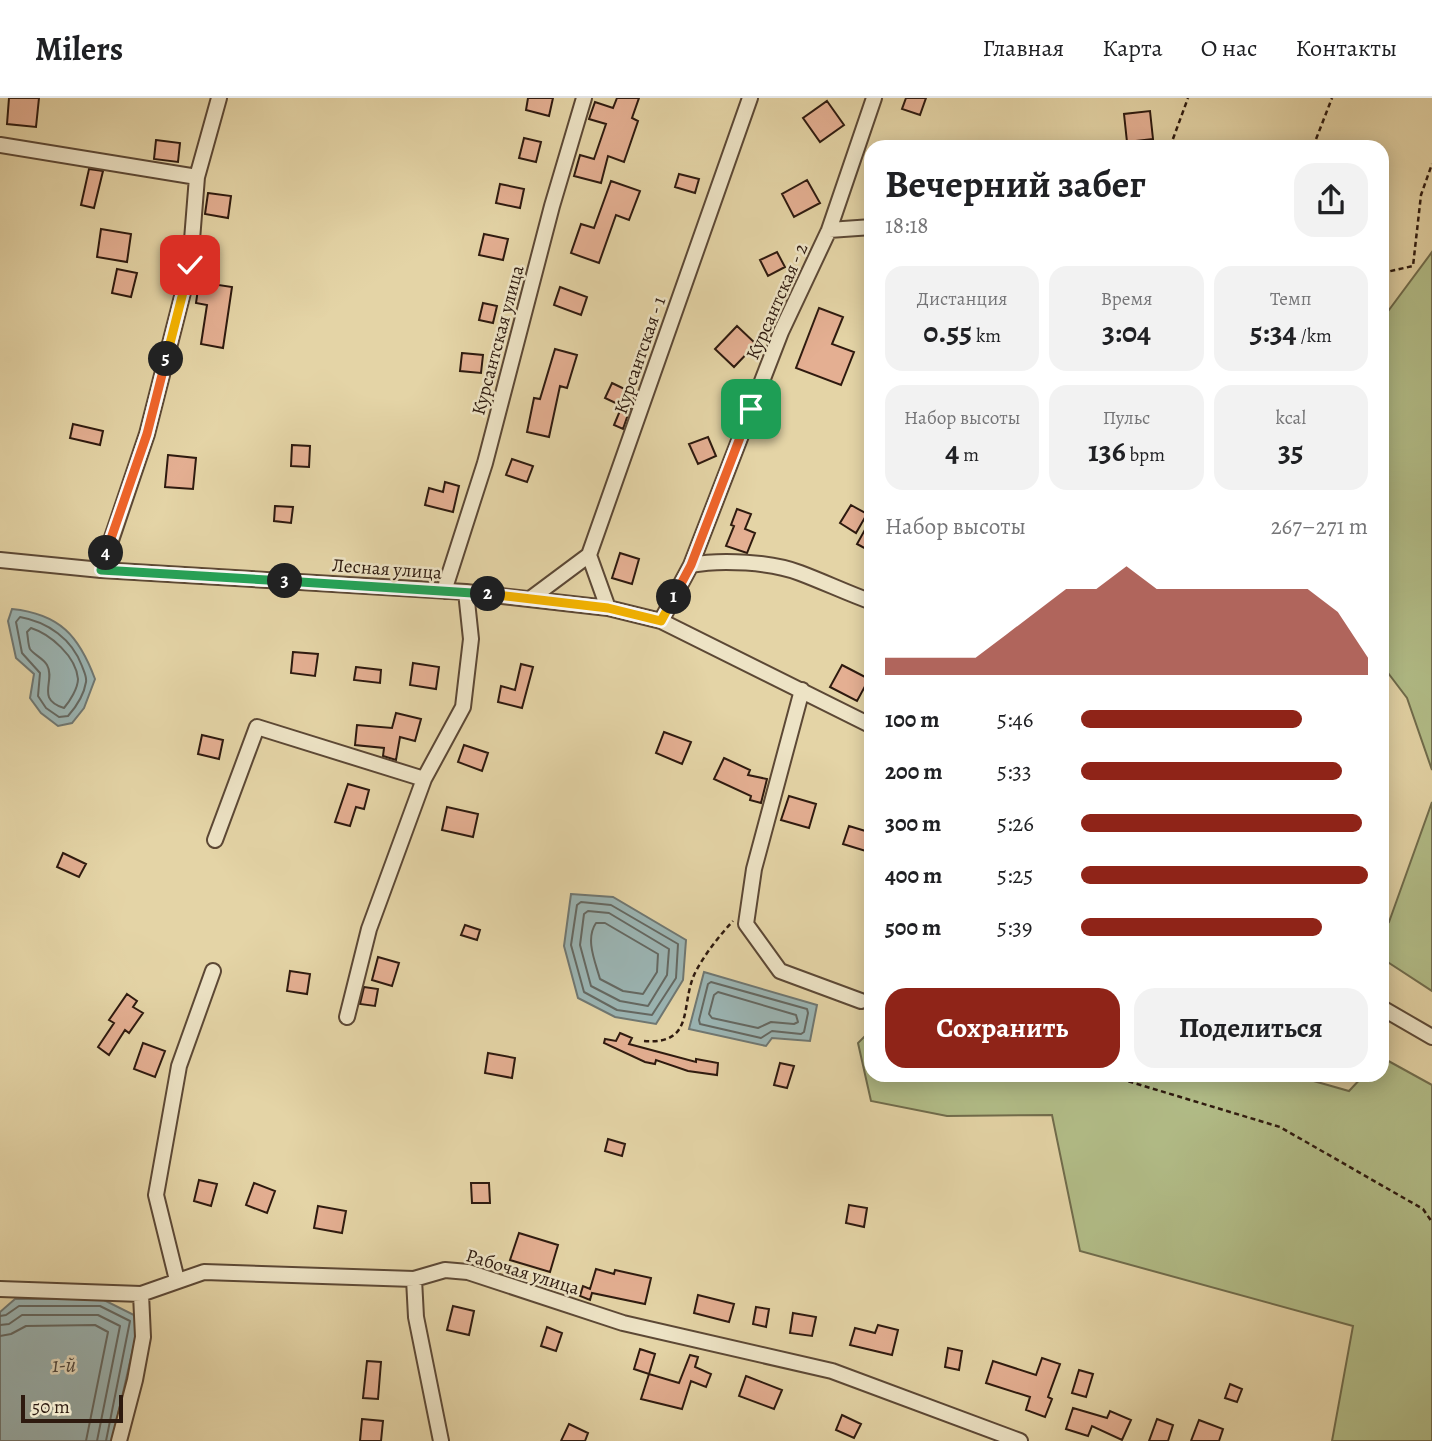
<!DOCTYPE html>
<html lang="ru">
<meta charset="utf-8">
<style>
:root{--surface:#fff;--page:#f2f2f2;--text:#202124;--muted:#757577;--line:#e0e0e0;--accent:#8f2418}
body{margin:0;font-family:Alegreya,serif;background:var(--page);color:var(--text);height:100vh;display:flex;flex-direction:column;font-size:26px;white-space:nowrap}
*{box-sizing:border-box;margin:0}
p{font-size:23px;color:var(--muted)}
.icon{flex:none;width:38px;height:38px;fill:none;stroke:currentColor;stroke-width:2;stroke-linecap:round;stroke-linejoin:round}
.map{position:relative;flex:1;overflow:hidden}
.sheet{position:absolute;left:864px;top:42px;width:525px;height:942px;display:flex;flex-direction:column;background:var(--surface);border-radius:21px;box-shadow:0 4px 18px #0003}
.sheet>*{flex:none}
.scale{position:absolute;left:21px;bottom:18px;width:102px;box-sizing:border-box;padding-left:7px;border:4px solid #2e1a0f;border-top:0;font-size:19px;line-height:24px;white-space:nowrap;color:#2e1a0f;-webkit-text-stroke:5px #ede3c5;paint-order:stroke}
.pin{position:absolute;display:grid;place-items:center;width:60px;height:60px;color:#fff;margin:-30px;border-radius:14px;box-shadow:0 4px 10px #0006}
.km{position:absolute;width:35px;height:35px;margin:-18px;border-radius:50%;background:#222;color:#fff;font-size:19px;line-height:35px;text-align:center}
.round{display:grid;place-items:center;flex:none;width:74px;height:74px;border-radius:21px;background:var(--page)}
.summary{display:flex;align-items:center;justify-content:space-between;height:119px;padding:0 21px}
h1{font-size:38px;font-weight:700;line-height:52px}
.metrics{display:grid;grid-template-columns:repeat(3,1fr);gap:10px;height:119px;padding:7px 21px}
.metrics div{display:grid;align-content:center;border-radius:18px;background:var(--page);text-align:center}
.metrics b{font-size:30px;font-weight:700}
.metrics small{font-size:19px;font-weight:400}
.metrics p{font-size:19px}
.chart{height:196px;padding:14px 21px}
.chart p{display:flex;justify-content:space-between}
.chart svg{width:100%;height:126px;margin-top:7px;fill:var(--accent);opacity:.7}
.button{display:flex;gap:14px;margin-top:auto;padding:14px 21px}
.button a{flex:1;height:80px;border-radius:21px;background:var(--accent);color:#fff;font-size:28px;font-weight:700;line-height:80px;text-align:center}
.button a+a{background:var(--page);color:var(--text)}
ul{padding:0 21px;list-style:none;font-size:23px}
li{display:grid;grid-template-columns:112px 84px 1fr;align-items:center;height:52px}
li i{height:18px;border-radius:9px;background:var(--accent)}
header{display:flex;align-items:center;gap:42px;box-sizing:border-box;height:98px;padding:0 35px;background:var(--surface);border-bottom:2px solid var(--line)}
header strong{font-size:33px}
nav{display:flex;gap:38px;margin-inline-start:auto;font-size:24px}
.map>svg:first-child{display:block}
.green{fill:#b2bd88;stroke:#706c4c;stroke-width:2}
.water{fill:#9bb5b4;stroke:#6f7772;stroke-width:2}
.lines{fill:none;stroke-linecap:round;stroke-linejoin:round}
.shore{stroke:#646862;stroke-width:2}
.building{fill:#e4af92;stroke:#2e1a0f;stroke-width:2}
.minor-casing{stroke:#5c4835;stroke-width:18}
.path{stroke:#2e1a0f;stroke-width:2.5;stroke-dasharray:5 3.5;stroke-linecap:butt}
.minor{stroke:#ede3c5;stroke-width:14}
.split-1-casing{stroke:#fff;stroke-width:14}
.split-2-casing{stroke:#fff;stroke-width:14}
.split-3-casing{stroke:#fff;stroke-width:14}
.split-4-casing{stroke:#fff;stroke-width:14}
.split-5-casing{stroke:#fff;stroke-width:14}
.split-6-casing{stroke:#fff;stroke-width:14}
.split-1{stroke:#f0652b;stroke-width:9}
.split-2{stroke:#f5b400;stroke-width:9}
.split-3{stroke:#22a559;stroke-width:9}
.split-4{stroke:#22a559;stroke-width:9}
.split-5{stroke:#f0652b;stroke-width:9}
.split-6{stroke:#f5b400;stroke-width:9}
.labels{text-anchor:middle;stroke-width:5;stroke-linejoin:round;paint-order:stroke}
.street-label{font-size:19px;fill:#2e1a0f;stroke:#ede3c5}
.water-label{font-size:21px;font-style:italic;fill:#4f4841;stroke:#ede3c5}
</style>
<header>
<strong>Milers</strong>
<nav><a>Главная</a><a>Карта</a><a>О нас</a><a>Контакты</a></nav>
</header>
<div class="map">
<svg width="1432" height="1343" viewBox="0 0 1432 1343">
<rect width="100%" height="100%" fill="#e4d4a6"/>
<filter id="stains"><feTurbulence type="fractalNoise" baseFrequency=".00286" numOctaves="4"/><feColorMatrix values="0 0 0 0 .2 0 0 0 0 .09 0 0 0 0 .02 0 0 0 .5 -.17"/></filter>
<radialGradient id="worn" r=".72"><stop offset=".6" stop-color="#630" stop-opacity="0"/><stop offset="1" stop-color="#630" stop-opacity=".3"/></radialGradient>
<!-- green -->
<path class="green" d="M1432,154V672L1407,600L1382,567L1383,220Z
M1432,704V893L1383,861L1382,832L1389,824Z
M871,932L872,976H1289L1349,993L1364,977L1382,976L1383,960L1432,987V1343H1332L1353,1228L1080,1153L1052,1017L947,1018L871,1003L858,945Z"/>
<!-- water -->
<path class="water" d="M12,511C60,516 79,538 95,581L84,610L72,625L58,628L41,615L30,600L34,576L16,560L8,523Z
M571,796L613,799L686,842L683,882L656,926L615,919L578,900L564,848Z
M704,874L817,907L810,943L772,940L766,948L689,931Z
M15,1201H102L140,1220L112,1343H0V1214Z"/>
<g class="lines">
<!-- shore -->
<path class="shore" d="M20,519C48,524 72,541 82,568C84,574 87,579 86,584C84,597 76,609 68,618L59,619L46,610L38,598L40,575L22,555L16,524Z
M31,530C50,536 76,558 78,581C78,590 70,603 64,610C35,601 56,583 47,567C43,560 34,557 30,551C28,547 28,538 27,534Z
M581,804L611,807L678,846L676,880L652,917L617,912L584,894L571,847L577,807Z
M588,813L609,815L669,851L667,877L648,908L620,903L591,888L580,847L584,816Z
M596,825H605L658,856L657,874L643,896L623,893L600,881C595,863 585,841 596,825Z
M711,884L807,911L808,915L804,934L801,936L772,933L761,940L700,926L699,922L708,886Z
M718,894L796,917L798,924L794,926L771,924L758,930L712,920L709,916L714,897Z
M0,1218L6,1217L19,1208H100L130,1223L106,1343
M0,1227L9,1226L22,1217H98L120,1228L97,1343
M0,1238L11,1236L26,1228L95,1227L108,1234L86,1343"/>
</g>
<!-- building -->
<path class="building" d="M9,0H39L36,29L7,26Z
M528,0H553L549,18L526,12Z
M617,0H639L632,20L638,23L624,64L608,58L601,85L574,78L580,57L594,61L606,26L589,21L595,4L613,10Z
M906,0H926L920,17L902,11Z
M827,3L844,27L820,44L803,20Z
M1150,13L1153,41L1127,44L1124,16Z
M524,40L541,44L536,64L519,60Z
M156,42L180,45L178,64L154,61Z
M89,71L103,73L94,110L81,107Z
M679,76L699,81L695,95L675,89Z
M807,82L820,105L794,119L782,96Z
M611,83L640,93L629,122L616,117L599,165L571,155L581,126L594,130Z
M500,86L524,91L520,110L496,105Z
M208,95L231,98L228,120L205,116Z
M101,131L131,136L127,164L97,159Z
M484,136L508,141L503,162L479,157Z
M777,154L785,169L768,178L760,162Z
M117,171L137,175L131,199L112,195Z
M199,184L232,189L223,250L201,246L207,207L196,205Z
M560,189L587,199L581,217L554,207Z
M483,205L497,208L493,225L479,222Z
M819,210L843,219L832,246L854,254L841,287L796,270Z
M737,228L756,246L734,269L715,251Z
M555,251L577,257L567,290L560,288L549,339L527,334L534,300L540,301Z
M462,255L483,257L481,275L460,273Z
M612,285L635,296L623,331L614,327L622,308L605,300Z
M73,326L103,333L100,347L70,340Z
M708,339L716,358L698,366L689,346Z
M292,347L310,348L309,369L291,368Z
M168,357L196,360L193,391L165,389Z
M512,361L533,368L527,384L506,377Z
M445,384L459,388L453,414L425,407L429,390L443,394Z
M851,407L867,416L856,435L840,425Z
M275,408L293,409L291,425L274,423Z
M737,411L751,416L745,431L755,435L747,455L726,448L734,428L731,427Z
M872,419V446L868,452L857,446Z
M620,455L639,461L632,486L612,480Z
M293,554L318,556L315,578L291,575Z
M413,565L439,569L436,591L410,587Z
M521,566L533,569L522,610L498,604L501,588L515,592Z
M842,567L869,581L857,603L830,589Z
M356,569L381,572L380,585L354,582Z
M396,615L421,621L415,643L400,639L396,662L383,658L384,650L355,647L357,627L392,630Z
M664,634L691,644L682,666L656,655Z
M202,637L223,642L219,661L198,656Z
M464,647L488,655L482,673L458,664Z
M724,660L750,672L748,677L767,681L761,705L750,702L751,698L714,681Z
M348,686L369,692L364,711L356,709L350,728L335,724Z
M789,698L816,706L809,730L781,722Z
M447,709L478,716L473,739L442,732Z
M849,728L872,735L869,754L843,746Z
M63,755L86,766L79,779L57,769Z
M465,827L480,832L477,842L461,837Z
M378,859L399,865L392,888L372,882Z
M290,873L310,876L307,896L287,893Z
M364,889L378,891L375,908L360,906Z
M127,896L137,903L133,909L143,915L129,935L125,932L109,957L98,949L114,925L109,922Z
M620,935L632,940L629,946L696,964V961L718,965L717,977L688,973L656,962L655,966L645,964L604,945L605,941L616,943Z
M143,945L165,953L155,979L134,971Z
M488,955L515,960L512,980L485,975Z
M780,965L794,968L787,990L774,987Z
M608,1041L625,1046L622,1058L605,1053Z
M199,1082L217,1086L211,1108L194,1103Z
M254,1085L275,1093L267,1115L246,1107Z
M471,1085H489L490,1105H472Z
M849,1107L867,1110L864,1129L846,1125Z
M318,1108L346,1113L342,1135L314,1130Z
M519,1135L558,1147L550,1174L510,1162Z
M596,1171L614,1176L615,1172L651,1180L645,1206L592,1195L590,1202L580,1198L583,1188L590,1191Z
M698,1197L734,1206L729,1224L694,1215Z
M453,1208L474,1213L469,1237L447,1232Z
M756,1209L769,1211L766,1229L753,1226Z
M793,1215L816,1219L812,1238L790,1235Z
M878,1227L898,1232L892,1257L850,1247L855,1230L875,1235Z
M547,1229L562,1235L556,1253L541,1248Z
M948,1250L962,1253L959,1272L945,1269Z
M640,1251L655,1256L649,1276L634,1271Z
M690,1257L698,1259L695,1269L711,1276L706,1289L691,1283L682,1311L641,1301L649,1276L679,1285Z
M1042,1260L1060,1266L1048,1299L1052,1301L1045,1319L1026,1312L1030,1299L986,1285L993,1263L1036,1277Z
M367,1263L381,1264L378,1301L363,1300Z
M1079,1272L1093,1276L1086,1299L1072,1295Z
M746,1278L782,1292L774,1311L739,1298Z
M1230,1286L1242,1291L1237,1304L1225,1300Z
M1073,1310L1107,1320L1110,1313L1131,1322L1122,1342L1092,1328L1088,1338L1066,1331Z
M842,1317L861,1326L854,1340L836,1332Z
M362,1321L383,1323L381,1343H360Z
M1157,1321L1173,1327L1168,1343H1149Z
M1199,1322L1223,1331L1219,1343H1191Z
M569,1326L588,1335L585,1343H561Z"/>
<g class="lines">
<!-- minor casing -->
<g class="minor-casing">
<path id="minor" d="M0,47L197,79
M829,132L872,129
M589,457L608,510
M0,462L101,472L466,494L608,510L661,523L872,628
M691,467C721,461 772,464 800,475C824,484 847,495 872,504
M101,472L147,336L190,167L197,79L219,0
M444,493L485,365L552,108L584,0
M530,501L589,457L750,0
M661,523L691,467L781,234L829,132L874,0
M802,592L754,771L746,826L780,873L861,903
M215,742L257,629L424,681
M1382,910L1432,939
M347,919L369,831L424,681L463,609L471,541L466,494
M414,1181L416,1219L441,1343
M177,1182L156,1097L179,968L213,873
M0,1191L141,1196L204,1174L414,1181L445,1172L468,1174L623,1225L832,1273L1020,1343
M119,1343L135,1282L143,1239L141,1196"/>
</g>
<!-- path -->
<path class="path" d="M1170,49L1188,0
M1313,49L1332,0
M1382,175L1413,168L1421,97L1432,66
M644,943C697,947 679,905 696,873C705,856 719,838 733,823
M1104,976L1280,1029L1423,1111L1432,1124"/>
<!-- minor -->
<use href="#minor" class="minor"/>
</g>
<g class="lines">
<!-- split-1 casing -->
<g class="split-1-casing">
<path id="split-1" d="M674,499L691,467L751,311"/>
</g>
<!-- split-2 casing -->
<g class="split-2-casing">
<path id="split-2" d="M488,496L608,510L661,523L674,499"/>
</g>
<!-- split-3 casing -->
<g class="split-3-casing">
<path id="split-3" d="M285,483L488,496"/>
</g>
<!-- split-4 casing -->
<g class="split-4-casing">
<path id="split-4" d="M106,455L101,472L285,483"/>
</g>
<!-- split-5 casing -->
<g class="split-5-casing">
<path id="split-5" d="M106,455L147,336L166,261"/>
</g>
<!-- split-6 casing -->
<g class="split-6-casing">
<path id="split-6" d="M166,261L190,167"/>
</g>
<!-- split-1 -->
<use href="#split-1" class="split-1"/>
<!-- split-2 -->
<use href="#split-2" class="split-2"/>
<!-- split-3 -->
<use href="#split-3" class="split-3"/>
<!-- split-4 -->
<use href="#split-4" class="split-4"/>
<!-- split-5 -->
<use href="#split-5" class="split-5"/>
<!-- split-6 -->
<use href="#split-6" class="split-6"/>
</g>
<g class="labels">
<!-- street labels -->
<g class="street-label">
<text transform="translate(776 203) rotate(-66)" y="7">Курсантская - 2</text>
<text transform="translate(497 242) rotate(-75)" y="7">Курсантская улица</text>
<text transform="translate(639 257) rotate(-71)" y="7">Курсантская - 1</text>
<text transform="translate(387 470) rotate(4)" y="7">Лесная улица</text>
<text transform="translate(523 1173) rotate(17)" y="7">Рабочая улица</text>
</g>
<!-- water labels -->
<g class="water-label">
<text x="64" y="1274">1-й</text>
</g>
</g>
<rect width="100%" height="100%" filter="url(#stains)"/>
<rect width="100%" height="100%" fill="url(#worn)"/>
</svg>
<div class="scale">50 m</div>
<div class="pin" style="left:751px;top:311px;background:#1e9e55"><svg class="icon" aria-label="arrive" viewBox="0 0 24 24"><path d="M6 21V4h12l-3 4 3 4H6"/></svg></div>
<div class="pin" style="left:190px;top:167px;background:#d93025"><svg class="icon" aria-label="check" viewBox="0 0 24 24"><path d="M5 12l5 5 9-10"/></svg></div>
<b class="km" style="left:674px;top:499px">1</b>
<b class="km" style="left:488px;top:496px">2</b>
<b class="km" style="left:285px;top:483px">3</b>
<b class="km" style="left:106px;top:455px">4</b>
<b class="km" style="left:166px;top:261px">5</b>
<section class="sheet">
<div class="summary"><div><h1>Вечерний забег</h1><p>18:18</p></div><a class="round"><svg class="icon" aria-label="share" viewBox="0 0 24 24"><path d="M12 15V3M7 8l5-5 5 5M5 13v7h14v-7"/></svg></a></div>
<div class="metrics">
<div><p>Дистанция</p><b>0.55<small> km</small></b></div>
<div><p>Время</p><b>3:04</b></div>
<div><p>Темп</p><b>5:34<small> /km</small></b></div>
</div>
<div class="metrics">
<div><p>Набор высоты</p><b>4<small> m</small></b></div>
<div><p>Пульс</p><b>136<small> bpm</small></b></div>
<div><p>kcal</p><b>35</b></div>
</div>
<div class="chart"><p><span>Набор высоты</span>267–271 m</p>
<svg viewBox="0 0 160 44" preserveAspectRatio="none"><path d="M0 44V38L10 38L20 38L30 38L40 30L50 22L60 14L70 14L80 6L90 14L100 14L110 14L120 14L130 14L140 14L150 22L160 38V44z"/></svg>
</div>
<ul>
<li><b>100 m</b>5:46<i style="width:77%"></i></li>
<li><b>200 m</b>5:33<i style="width:91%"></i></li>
<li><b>300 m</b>5:26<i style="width:98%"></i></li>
<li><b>400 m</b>5:25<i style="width:100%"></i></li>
<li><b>500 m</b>5:39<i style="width:84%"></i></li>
</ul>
<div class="button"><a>Сохранить</a><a>Поделиться</a></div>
</section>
</div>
